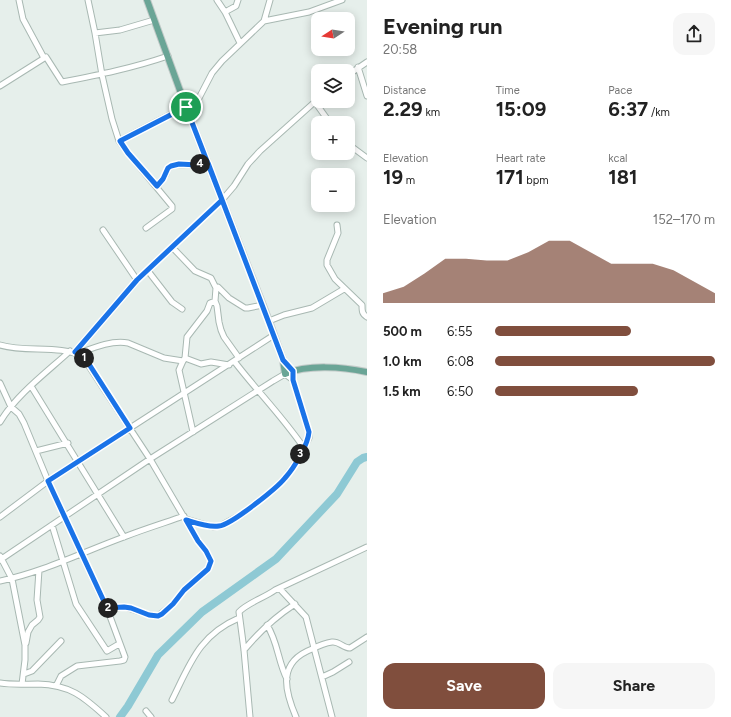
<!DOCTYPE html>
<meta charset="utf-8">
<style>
:root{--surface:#fff;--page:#f6f6f6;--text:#222;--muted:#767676;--accent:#804e3d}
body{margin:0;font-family:Figtree,sans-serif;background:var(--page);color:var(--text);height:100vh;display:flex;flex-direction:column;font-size:15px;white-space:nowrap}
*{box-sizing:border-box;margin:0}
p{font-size:13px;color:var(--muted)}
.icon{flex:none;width:22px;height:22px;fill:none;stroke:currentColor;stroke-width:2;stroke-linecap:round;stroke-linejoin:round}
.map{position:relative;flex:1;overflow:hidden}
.drawer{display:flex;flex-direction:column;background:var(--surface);width:364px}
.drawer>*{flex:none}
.needle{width:26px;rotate:258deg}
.fabs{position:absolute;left:311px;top:12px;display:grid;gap:8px}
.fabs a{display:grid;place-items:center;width:44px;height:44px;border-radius:8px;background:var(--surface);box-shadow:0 2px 10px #0003;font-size:20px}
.pin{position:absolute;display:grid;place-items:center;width:34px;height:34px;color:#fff;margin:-17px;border:2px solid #fff;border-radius:50%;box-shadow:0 1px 4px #0007}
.km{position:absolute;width:20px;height:20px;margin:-10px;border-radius:50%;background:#222;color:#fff;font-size:11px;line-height:20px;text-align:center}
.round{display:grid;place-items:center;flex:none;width:42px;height:42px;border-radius:12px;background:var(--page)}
.head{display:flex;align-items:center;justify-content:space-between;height:68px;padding:0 16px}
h1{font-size:22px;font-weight:700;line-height:30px}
.stats{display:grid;grid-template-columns:repeat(3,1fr);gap:6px;height:68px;padding:4px 16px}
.stats div{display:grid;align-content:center}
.stats b{font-size:20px;font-weight:700}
.stats small{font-size:11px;font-weight:400}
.stats p{font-size:11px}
.chart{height:112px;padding:8px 16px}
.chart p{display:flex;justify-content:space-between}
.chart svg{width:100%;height:72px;margin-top:4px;fill:var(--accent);opacity:.7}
.primary-button{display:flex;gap:8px;margin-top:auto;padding:8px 16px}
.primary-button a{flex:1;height:46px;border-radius:12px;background:var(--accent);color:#fff;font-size:16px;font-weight:700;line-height:46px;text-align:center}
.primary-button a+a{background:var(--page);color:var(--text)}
ul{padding:0 16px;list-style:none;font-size:13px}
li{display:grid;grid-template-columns:64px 48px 1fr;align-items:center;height:30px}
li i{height:10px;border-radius:5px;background:var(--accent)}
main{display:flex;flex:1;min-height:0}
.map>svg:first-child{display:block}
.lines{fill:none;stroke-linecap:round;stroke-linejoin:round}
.river{stroke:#8ec9d4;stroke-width:8}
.minor-casing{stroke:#a8b8b2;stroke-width:7}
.major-casing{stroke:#c2cac8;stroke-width:8}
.minor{stroke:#fff;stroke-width:5}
.major{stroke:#6aa596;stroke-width:6}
.route-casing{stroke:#fff;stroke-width:8}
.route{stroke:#1a73e8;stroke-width:5}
</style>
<main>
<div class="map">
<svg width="367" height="717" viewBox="0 0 367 717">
<rect width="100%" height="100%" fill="#e6efeb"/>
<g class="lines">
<!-- river -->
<path class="river" d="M120,717L128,706L158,655L202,612L276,559L337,494L357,462L363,458L367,457"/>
<!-- minor casing -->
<g class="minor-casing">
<path id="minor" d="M19,0L23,19L44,58
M88,0L95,33L102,75L112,119L119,141L128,153L172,206V209L146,228
M217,0L225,12L240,43
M225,12L236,6L238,0
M264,21L309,12L342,0
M95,33L120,30L154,20
M358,67L367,96
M348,75L367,62
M0,86L46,57L62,82C98,75 133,68 168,56
M315,102L330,123
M119,141L198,100L212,73L222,61L264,21L270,0
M348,144L367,158
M157,187L166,174L168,168C178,162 187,166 198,165C201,164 204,163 208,163
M337,225L338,233L327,260V265L335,279L362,305C362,311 362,314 367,317
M103,230L137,280
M172,247L195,271L211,278L216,288L215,301L217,306L219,322L221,330L224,337L239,358
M148,271L172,302L182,309
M216,288L218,287L229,298L245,308H248L263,305
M269,321L284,315L312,308L344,289
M0,345C27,353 60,344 83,357L150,459L198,541L206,551L211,561L208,569L184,590L173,604L158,616L149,615L125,607L107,609
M75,352L137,280L222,200L234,186L248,164L260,151L318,99
M77,354C93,348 111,340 128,343L164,358L183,361
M185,358L201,364L211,362L229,365
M234,361C257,391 283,417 304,448
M0,383L11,407L19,414L24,423L48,481L108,611L125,657L124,660L120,661L77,666L61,676L56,686
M31,386L124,537
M0,422C16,395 47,372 70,351
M193,432L179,370L183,361L185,358L187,337L207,311L210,303L215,301
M36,451L68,443
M0,517L48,481L274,335
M186,519L213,527L220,526L242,514L273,490L285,478L293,467L304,448L309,438V432L293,380V371
M52,525L76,604L107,651L119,644
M0,556L12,579L25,645V660L22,684
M0,560L150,459L273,381L285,374L293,380
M0,581C43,572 83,552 124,537C144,529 164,523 184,516
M280,589L306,617L332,717
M267,625C278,642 278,662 287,679
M26,643L28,632L32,625L38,620L40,617L37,600L39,570
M244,650C259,632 275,617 295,604
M24,674L32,671L61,641
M322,677L333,672L349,662
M0,683C12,685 25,684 38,684C70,685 83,696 106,717
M172,700C190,664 199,635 239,618
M146,711L151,717
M250,717L244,650L239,612C247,603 264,598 275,590L367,547
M296,717C284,689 278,662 312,649C318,646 325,643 332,642C339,641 343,648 350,648L367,637"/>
</g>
<!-- major casing -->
<g class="major-casing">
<path id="major" d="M147,0L186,107L269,321L283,360L285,374C308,364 343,367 367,372"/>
</g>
<!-- minor -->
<use href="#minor" class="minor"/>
<!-- major -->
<use href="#major" class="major"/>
</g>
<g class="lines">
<!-- route casing -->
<g class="route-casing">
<path id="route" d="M186,107L222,200L137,280L75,352L83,357L87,361L130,428L48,481L107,608L124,607L131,608L149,615L158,616L162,614L173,604L184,590L208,569L211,561L206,551L198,541L186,520C196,523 209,528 219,526C231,525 277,488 285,478C294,468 308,445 309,432L293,380V371L283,360L208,163L198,165L179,164L171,166L168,168L163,179L157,186L128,153L120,141L186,107"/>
</g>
<!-- route -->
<use href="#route" class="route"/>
</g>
</svg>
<div class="fabs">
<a><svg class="needle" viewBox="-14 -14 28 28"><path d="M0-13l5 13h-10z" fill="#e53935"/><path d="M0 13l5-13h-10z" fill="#767676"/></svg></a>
<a><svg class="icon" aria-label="layers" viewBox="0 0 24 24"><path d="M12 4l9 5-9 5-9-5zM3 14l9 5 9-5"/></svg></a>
<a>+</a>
<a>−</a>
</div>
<div class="pin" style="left:186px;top:107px;background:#1e9e55"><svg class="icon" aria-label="arrive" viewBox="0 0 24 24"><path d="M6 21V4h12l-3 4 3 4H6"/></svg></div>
<b class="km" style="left:84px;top:358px">1</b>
<b class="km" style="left:108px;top:608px">2</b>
<b class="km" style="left:300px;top:454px">3</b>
<b class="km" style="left:200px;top:164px">4</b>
</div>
<section class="drawer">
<div class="head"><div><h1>Evening run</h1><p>20:58</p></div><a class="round"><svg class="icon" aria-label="share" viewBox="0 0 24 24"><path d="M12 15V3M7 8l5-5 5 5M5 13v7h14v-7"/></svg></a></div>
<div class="stats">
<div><p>Distance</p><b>2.29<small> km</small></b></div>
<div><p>Time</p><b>15:09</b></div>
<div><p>Pace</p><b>6:37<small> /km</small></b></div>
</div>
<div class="stats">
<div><p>Elevation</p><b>19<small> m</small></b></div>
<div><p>Heart rate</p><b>171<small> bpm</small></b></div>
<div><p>kcal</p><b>181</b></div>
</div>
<div class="chart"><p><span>Elevation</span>152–170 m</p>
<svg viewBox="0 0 160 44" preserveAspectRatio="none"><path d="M0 44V38L10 34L20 26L30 17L40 17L50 18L60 18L70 13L80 6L90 6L100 13L110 20L120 20L130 20L140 24L150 31L160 38V44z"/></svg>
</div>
<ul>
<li><b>500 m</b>6:55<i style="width:62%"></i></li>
<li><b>1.0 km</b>6:08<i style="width:100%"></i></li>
<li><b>1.5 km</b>6:50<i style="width:65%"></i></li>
</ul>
<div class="primary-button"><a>Save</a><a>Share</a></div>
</section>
</main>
